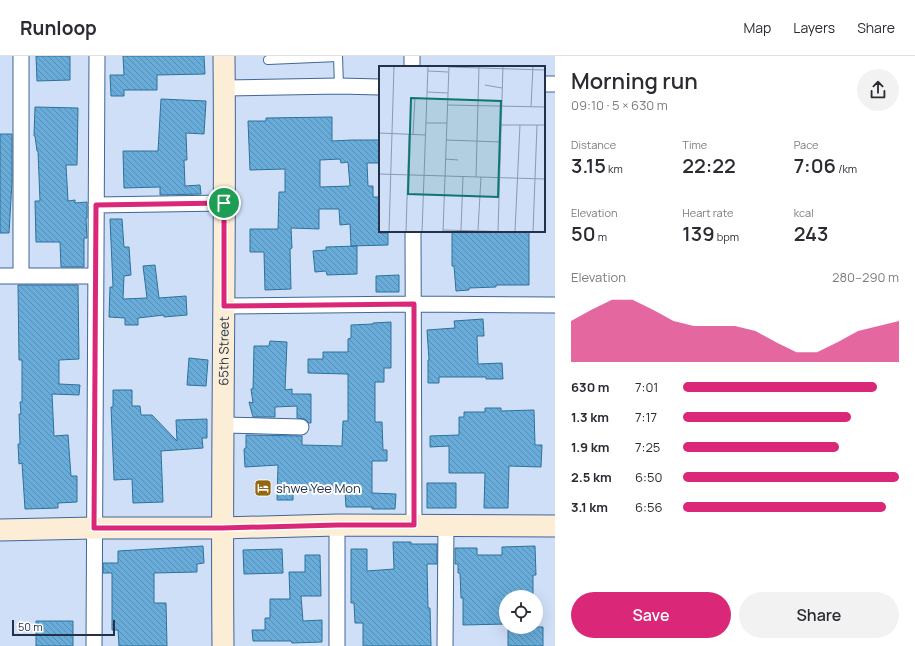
<!DOCTYPE html>
<meta charset="utf-8">
<style>
:root{--surface:#fff;--page:#f2f2f3;--text:#2b2b33;--muted:#7c7c81;--line:#e1e1e2;--accent:#db2777}
body{margin:0;font-family:Manrope,sans-serif;background:var(--page);color:var(--text);height:100vh;display:flex;flex-direction:column;font-size:15px;white-space:nowrap}
*{box-sizing:border-box;margin:0}
p{font-size:13px;color:var(--muted)}
.icon{flex:none;width:22px;height:22px;fill:none;stroke:currentColor;stroke-width:2;stroke-linecap:round;stroke-linejoin:round}
.map{position:relative;flex:1;overflow:hidden}
.side{display:flex;flex-direction:column;background:var(--surface);width:360px}
.side>*{flex:none}
.buttons{position:absolute;left:499px;top:534px;display:grid;gap:8px}
.buttons a{display:grid;place-items:center;width:44px;height:44px;border-radius:50%;background:var(--surface);box-shadow:0 4px 16px #0002;font-size:20px}
.scale{position:absolute;left:12px;bottom:10px;width:103px;box-sizing:border-box;padding-left:4px;border:2px solid #23324a;border-top:0;font-size:11px;line-height:14px;white-space:nowrap;color:#23324a;-webkit-text-stroke:3px #fefefe;paint-order:stroke}
.pin{position:absolute;display:grid;place-items:center;width:34px;height:34px;color:#fff;margin:-17px;border:2px solid #fff;border-radius:50%;box-shadow:0 1px 4px #0007}
.round{display:grid;place-items:center;flex:none;width:42px;height:42px;border-radius:21px;background:var(--page)}
.overview{display:flex;align-items:center;justify-content:space-between;height:68px;padding:0 16px}
h1{font-size:22px;font-weight:600;line-height:30px}
.metrics{display:grid;grid-template-columns:repeat(3,1fr);gap:6px;height:68px;padding:4px 16px}
.metrics div{display:grid;align-content:center}
.metrics b{font-size:20px;font-weight:600}
.metrics small{font-size:11px;font-weight:400}
.metrics p{font-size:11px}
.chart{height:112px;padding:8px 16px}
.chart p{display:flex;justify-content:space-between}
.chart svg{width:100%;height:72px;margin-top:4px;fill:var(--accent);opacity:.7}
.cta{display:flex;gap:8px;margin-top:auto;padding:8px 16px}
.cta a{flex:1;height:46px;border-radius:24px;background:var(--accent);color:#fff;font-size:16px;font-weight:600;line-height:46px;text-align:center}
.cta a+a{background:var(--page);color:var(--text)}
ul{padding:0 16px;list-style:none;font-size:13px}
li{display:grid;grid-template-columns:64px 48px 1fr;align-items:center;height:30px}
li i{height:10px;border-radius:5px;background:var(--accent)}
header{display:flex;align-items:center;gap:24px;box-sizing:border-box;height:56px;padding:0 20px;background:var(--surface);border-bottom:1px solid var(--line)}
header strong{font-size:19px}
nav{display:flex;gap:22px;margin-inline-start:auto;font-size:14px}
main{display:flex;flex:1;min-height:0}
.map>svg:first-child{display:block}
.building{fill:url(#building-back-hatch);stroke:#2c729b;fill-rule:evenodd}
.lines{fill:none;stroke-linecap:round;stroke-linejoin:round}
.lane-casing{stroke:#42659a;stroke-width:10}
.street-casing{stroke:#42659a;stroke-width:17}
.secondary-casing{stroke:#42659a;stroke-width:23}
.lane{stroke:#fff;stroke-width:8}
.street{stroke:#fff;stroke-width:15}
.secondary{stroke:#fceed6;stroke-width:21}
.route-casing{stroke:#fff;stroke-width:8}
.route{stroke:#db2777;stroke-width:5}
.labels{text-anchor:middle;stroke-width:4;stroke-linejoin:round;paint-order:stroke}
.street-label{font-size:13px;fill:#23324a;stroke:#fefefe}
.poi-label{font-size:13px;fill:#23324a;stroke:#fefefe;text-anchor:start}
.inset-road{fill:none;stroke:#8a9ab2;stroke-width:1}
.view{fill:#0f766e;fill-opacity:0.15;stroke:#0f766e;stroke-width:2}
.inset-edge{fill:none;stroke:#23324a;stroke-width:2}
</style>
<header>
<strong>Runloop</strong>
<nav><a>Map</a><a>Layers</a><a>Share</a></nav>
</header>
<main>
<div class="map">
<svg width="555" height="590" viewBox="0 0 555 590">
<defs>
<pattern id="building-back-hatch" width="6" height="6" patternUnits="userSpaceOnUse"><rect width="6" height="6" fill="#69acd9"/><path d="M-1 5l2 2M0 0l6 6M5-1l2 2" fill="none" stroke="#568db2"/></pattern>
</defs>
<rect width="100%" height="100%" fill="#cfdff7"/>
<!-- building -->
<path class="building" d="M36,0H70V24L37,25Z
M123,0H204L205,18L157,19V34H124V40H111L110,19H124Z
M161,43L206,45L204,78L186,77L187,104H184L185,130L200,129L201,138L160,139V131L124,132L123,95H158Z
M35,51L78,52L77,109H66L68,145L75,144V147L87,146V162H86L87,182H84V211H61L60,186H36L35,145H40L38,95H37L35,80H34Z
M332,61V85L352,84H380V107H367L368,130H373V141H380V177H388V189L351,190L350,168L340,169L339,153H319V173L291,172L292,192L290,193L291,233L265,234L264,196H250V173H278L279,136H285V113L250,114L248,65H266V62ZM340,103L341,107L348,106L350,130L320,131V104Z
M0,78H12V126L9,177H0Z
M110,163H122L124,191H129L131,219L124,220L123,243L147,242L143,210L155,209L159,242L186,240L187,259L164,261V259L138,262V269H125V262L109,261L110,231H113Z
M452,175H529V229H496V231L469,232V234L456,235L454,210H452Z
M357,190V218L327,219L326,215L315,216L313,195L326,194V191Z
M399,219V236H376V220Z
M18,229H78L79,303L59,304V328L80,329L79,339L52,338L54,380L68,379L71,420H77V446L58,447V452L25,453L22,407L19,408L18,388H20L19,358H21L20,346H22V304H19Z
M483,263L484,280H477L478,308L502,307L503,323H486V321H439V327H428V304H429L427,274L455,272L454,265Z
M391,266V312H384V326H375V366H382L383,394H387V405H372V437L396,438L395,453H372V451H346L345,435L293,434V444H277L278,409L245,411L244,393L246,392V379L302,380V389L342,390L343,365H348V318L308,317V303H323V296H348V283L351,282V269L373,268V267Z
M270,285L287,286L285,334L292,333V338H311V367H309L305,363L297,362V350L275,351V361H253L249,346L253,347L251,333H253L254,290H269Z
M189,302L208,304L206,330L187,329Z
M113,334H132V350H140L141,359H152L177,385L176,364L207,363V382H202L203,392L161,395L163,446L133,447L132,423L114,424L111,351H113Z
M485,352H501V355L534,354L535,389H542L541,411L509,410L508,452H484L485,417H449V390L430,391V380L459,379V361H464V356H485Z
M427,427H456V452H427Z
M393,486H411V488H437V508H427L428,552H430L431,590H363V567H355L354,547H351V493H367V515L394,513Z
M203,490L204,507L197,508V516L154,517V547H166L167,590H119L118,574H112V517H103V507H118V495Z
M535,490L536,519H533V541H506V568L463,569V542H461L460,517H458V508H455V492H477V499H502V491Z
M282,493L283,517L244,518L243,494Z
M305,499H320L321,540H301L303,565L322,564V586L292,587L291,585H253L252,574H265V562H270V543H290L289,516H305Z
M36,565H73V590H36Z
M508,571H543V590H508Z"/>
<g class="lines">
<!-- lane casing -->
<g class="lane-casing">
<path id="lane" d="M338,0L339,30
M268,4L338,1"/>
</g>
<!-- street casing -->
<g class="street-casing">
<path id="street" d="M412,0V11
M544,28H555
M225,32L339,30L380,31
M96,149L224,147
M413,175L414,469
M0,220H95
M21,220V0
M224,250L414,248L555,249
M224,369L301,371
M94,590L97,0
M337,590V469
M445,590L446,469"/>
</g>
<!-- secondary casing -->
<g class="secondary-casing">
<g id="secondary">
<path d="M0,474L94,472H222L337,469L555,470"/>
<path id="s1" d="M223,590C221,393 226,197 224,0"/>
</g>
</g>
<!-- lane -->
<use href="#lane" class="lane"/>
<!-- street -->
<use href="#street" class="street"/>
<!-- secondary -->
<use href="#secondary" class="secondary"/>
</g>
<g class="lines">
<!-- route casing -->
<g class="route-casing">
<path id="route" d="M224,147V250L414,248V469H338L222,472H94L96,149Z"/>
</g>
<!-- route -->
<use href="#route" class="route"/>
</g>
<!-- icons -->
<defs>
<g id="hotel-square" transform="scale(0.9)"><rect x="-9" y="-9" width="18" height="18" rx="4" fill="#926711" stroke="#fefefe"/><path d="M-6-4.5h1.5V1H6V5H4.5V3h-9V5H-6ZM-4 0a1.8 1.8 0 1 1 3.6 0ZM.5 0V-2.5h3Q6-2.5 6 0Z" fill="#fff"/></g>
</defs>
<g fill-rule="evenodd">
<use href="#hotel-square" x="263" y="432"/>
</g>
<g class="labels">
<!-- street labels -->
<g class="street-label">
<text dy="5" stroke="none"><textPath href="#s1" startOffset="295">65th Street</textPath></text>
</g>
<!-- poi labels -->
<g class="poi-label">
<text x="276" y="437">shwe Yee Mon</text>
</g>
</g>
<!-- overview -->
<g transform="translate(379 10)">
<rect width="166" height="166" fill="#cfdff7"/>
<path class="inset-road" d="M70,1L166,4M49,5L69,6M106,19L123,22M48,26L69,27M68,39L166,41M152,41L154,0M47,57H68M122,59H166M0,67L47,69M34,68L36,32M67,74L122,76M66,93L79,94M0,108L166,113M97,111L100,0M64,164L139,166M82,164L84,110M99,164L102,111M136,165L141,59M10,166L15,0M27,166L30,68M43,166L49,0M64,166L70,0M119,166L124,0M154,166L158,59"/>
<path class="view" d="M32,32L122,35L119,131L29,128Z"/>
<rect width="166" height="166" class="inset-edge"/>
</g>
</svg>
<div class="buttons">
<a><svg class="icon" aria-label="locate" viewBox="0 0 24 24"><circle cx="12" cy="12" r="6"/><path d="M12 2v4M12 18v4M2 12h4M18 12h4"/></svg></a>
</div>
<div class="scale">50 m</div>
<div class="pin" style="left:224px;top:147px;background:#1e9e55"><svg class="icon" aria-label="arrive" viewBox="0 0 24 24"><path d="M6 21V4h12l-3 4 3 4H6"/></svg></div>
</div>
<section class="side">
<div class="overview"><div><h1>Morning run</h1><p>09:10 · 5 × 630 m</p></div><a class="round"><svg class="icon" aria-label="share" viewBox="0 0 24 24"><path d="M12 15V3M7 8l5-5 5 5M5 13v7h14v-7"/></svg></a></div>
<div class="metrics">
<div><p>Distance</p><b>3.15<small> km</small></b></div>
<div><p>Time</p><b>22:22</b></div>
<div><p>Pace</p><b>7:06<small> /km</small></b></div>
</div>
<div class="metrics">
<div><p>Elevation</p><b>50<small> m</small></b></div>
<div><p>Heart rate</p><b>139<small> bpm</small></b></div>
<div><p>kcal</p><b>243</b></div>
</div>
<div class="chart"><p><span>Elevation</span>280–290 m</p>
<svg viewBox="0 0 160 44" preserveAspectRatio="none"><path d="M0 44V19L10 12L20 6L30 6L40 12L50 19L60 22L70 22L80 22L90 25L100 32L110 38L120 38L130 32L140 25L150 22L160 19V44z"/></svg>
</div>
<ul>
<li><b>630 m</b>7:01<i style="width:90%"></i></li>
<li><b>1.3 km</b>7:17<i style="width:78%"></i></li>
<li><b>1.9 km</b>7:25<i style="width:72%"></i></li>
<li><b>2.5 km</b>6:50<i style="width:100%"></i></li>
<li><b>3.1 km</b>6:56<i style="width:94%"></i></li>
</ul>
<div class="cta"><a>Save</a><a>Share</a></div>
</section>
</main>
